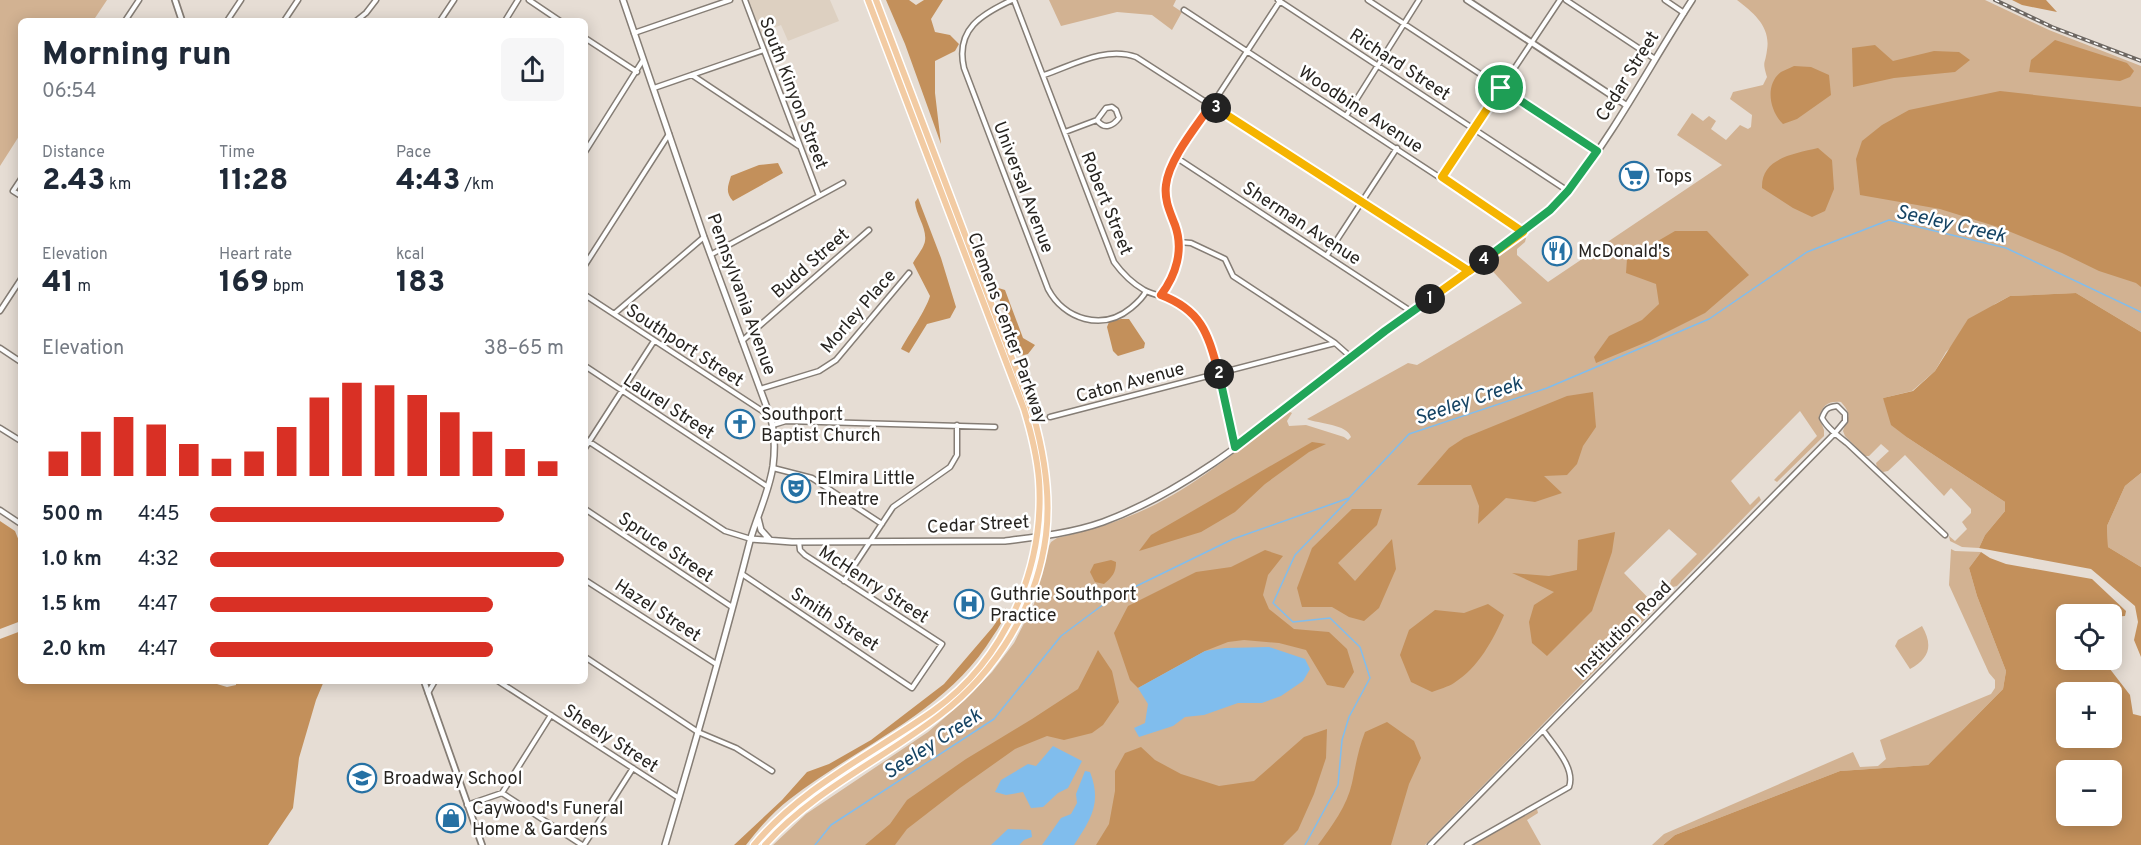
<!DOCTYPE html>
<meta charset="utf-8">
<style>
:root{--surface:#fff;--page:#f6f6f7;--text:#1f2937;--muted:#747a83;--accent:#d93025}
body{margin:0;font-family:Overpass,sans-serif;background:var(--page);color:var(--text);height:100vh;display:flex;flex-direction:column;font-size:22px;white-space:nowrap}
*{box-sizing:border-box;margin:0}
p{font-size:20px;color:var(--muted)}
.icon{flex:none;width:33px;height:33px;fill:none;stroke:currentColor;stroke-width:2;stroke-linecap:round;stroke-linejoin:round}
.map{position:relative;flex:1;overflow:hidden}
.side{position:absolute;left:18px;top:18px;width:570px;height:666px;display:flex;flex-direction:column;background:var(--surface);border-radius:9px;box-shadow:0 3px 15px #0003}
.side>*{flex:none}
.buttons{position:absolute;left:2056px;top:604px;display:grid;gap:12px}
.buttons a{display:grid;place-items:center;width:66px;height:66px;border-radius:9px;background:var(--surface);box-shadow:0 3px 15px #0003;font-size:30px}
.pin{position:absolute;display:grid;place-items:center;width:51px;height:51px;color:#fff;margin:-26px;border:3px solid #fff;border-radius:50%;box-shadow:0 2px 6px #0007}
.km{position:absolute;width:30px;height:30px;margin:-15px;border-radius:50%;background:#222;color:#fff;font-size:16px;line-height:30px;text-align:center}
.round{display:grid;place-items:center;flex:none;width:63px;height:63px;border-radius:9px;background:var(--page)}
.overview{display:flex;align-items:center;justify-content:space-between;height:102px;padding:0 24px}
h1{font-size:33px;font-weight:800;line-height:45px}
.stats{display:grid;grid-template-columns:repeat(3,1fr);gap:9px;height:102px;padding:6px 24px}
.stats div{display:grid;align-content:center}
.stats b{font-size:30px;font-weight:800}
.stats small{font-size:16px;font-weight:400}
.stats p{font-size:16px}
.chart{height:168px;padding:12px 24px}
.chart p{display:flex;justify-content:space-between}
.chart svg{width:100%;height:108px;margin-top:6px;stroke:var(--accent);stroke-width:6}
ul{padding:0 24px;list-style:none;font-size:20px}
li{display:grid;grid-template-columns:96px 72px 1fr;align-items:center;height:45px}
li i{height:15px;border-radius:8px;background:var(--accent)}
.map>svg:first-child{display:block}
.built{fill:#ddd0c1}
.green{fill:#d2b292}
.forest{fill:#c3905b;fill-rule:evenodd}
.water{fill:#80bded}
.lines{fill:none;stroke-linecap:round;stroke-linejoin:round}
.stream{stroke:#80bded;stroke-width:1.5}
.minor-casing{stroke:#857d75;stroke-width:7}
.tertiary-casing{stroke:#857d75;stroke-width:8}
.secondary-casing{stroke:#857d75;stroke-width:8}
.primary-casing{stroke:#fff;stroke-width:9}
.minor{stroke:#fff;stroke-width:4}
.tertiary{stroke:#fff;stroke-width:4.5}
.secondary{stroke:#fff;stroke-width:5}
.primary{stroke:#f2cba3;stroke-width:6}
.rail-casing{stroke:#6d6762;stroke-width:4}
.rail{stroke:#fff;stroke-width:1.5;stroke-dasharray:4.5;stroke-linecap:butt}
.split-1-casing{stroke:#fff;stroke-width:12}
.split-2-casing{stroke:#fff;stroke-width:12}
.split-3-casing{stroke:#fff;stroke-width:12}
.split-4-casing{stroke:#fff;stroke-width:12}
.split-5-casing{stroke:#fff;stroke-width:12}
.split-1{stroke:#f5b400;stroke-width:8}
.split-2{stroke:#22a559;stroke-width:8}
.split-3{stroke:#f0652b;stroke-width:8}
.split-4{stroke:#f5b400;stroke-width:8}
.split-5{stroke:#22a559;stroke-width:8}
.labels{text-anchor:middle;stroke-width:5;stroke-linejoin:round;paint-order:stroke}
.street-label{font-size:18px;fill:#272420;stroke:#fff}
.poi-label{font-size:18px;fill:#272420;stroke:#fff;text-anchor:start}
.water-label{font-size:20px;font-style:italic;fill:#164464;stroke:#fff}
</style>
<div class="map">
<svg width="2141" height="845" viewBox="0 0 2141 845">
<rect width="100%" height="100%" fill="#e6ddd4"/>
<!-- built -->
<path class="built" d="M748,0H830L839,21L788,41L781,25L761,33Z"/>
<!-- green -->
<path class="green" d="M0,0H107L93,21H21V133L0,166Z
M1049,0H1176L1173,6L1182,12L1172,30L1152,15L1117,12L1061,26Z
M1737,0H1985L2049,30L2141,66V332L2076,293L2010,296L1995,304L1946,352L1935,371L1912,391L1883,398L1908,438L2005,502V511L1985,535L1979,548L1962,547L1950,541L1949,536L1955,541L1967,529L1962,522L1971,513V509L1951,488L1944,496L1905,455L1888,471L1883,472L1877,467L1876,463L1889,451L1881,444L1869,456H1865L1845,436L1843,431C1848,416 1853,416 1841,402C1828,401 1823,405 1819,417L1824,430V436L1777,482L1774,480L1817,436L1800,411L1731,481L1750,505L1759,496L1761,500L1677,586L1673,587L1670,584L1671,580L1697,554L1669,529L1624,573L1657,607L1425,845H773L806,814L928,732L965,700L992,672L1014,643L1034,604L1047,550L1051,542L1057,538C1088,531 1119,522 1148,508C1199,484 1244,445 1288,411L1292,413L1287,421L1289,426L1306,425L1344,437L1348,440L1351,437C1347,424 1319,424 1307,419L1408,363L1417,365L1522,303L1486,264L1522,237L1526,238L1525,242L1517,249V255L1548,282L1722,165L1677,135L1692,113L1703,121L1709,116L1716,121L1711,129L1726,140L1740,125L1748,129L1751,127L1752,115L1730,99L1733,92L1763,85L1767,77C1762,60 1765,66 1767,50C1771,27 1754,13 1737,0Z
M2141,473V567L2108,547L2107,526L2125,486Z
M1951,549L1955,551L1981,552L1969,568L1977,596L2006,671L2003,689L1928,765L1840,771L1675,835L1663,845H1652L1664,834L1853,752L1860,767L1878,766L1886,759L1880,740L1991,694L1995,688V680L1989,673L1949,585Z
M1922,626C1933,645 1930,658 1910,669L1895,646L1898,640Z
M1537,809L1538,813L1527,820L1541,845H1472Z"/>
<!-- forest -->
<path class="forest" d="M886,0H909L916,5L924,0H943L931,19L935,32L950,35L959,44L955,51L935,61V93L941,144L905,44Z
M2012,0H2046L2057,12L2022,5Z
M2055,40L2127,63L2134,71L2130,77L2120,81L2029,72L2031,60Z
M1875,45L1893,61L1934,51L1959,52L1970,60L1955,72L1894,78L1853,87L1852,48Z
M1794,66L1811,67L1829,75L1831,95L1797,119L1783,124C1770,112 1764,85 1781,72C1785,70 1790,68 1794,66Z
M2000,91L2141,107V287L2136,283L2099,271L2062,253L2001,228L1940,209L1860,195L1856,159L1862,141L1882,125L1909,110Z
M1818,148L1832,160L1834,189L1825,211L1812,217L1793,208L1762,188C1761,158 1793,154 1818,148Z
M778,163L783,173L733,201C725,192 728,186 731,176L759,165Z
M918,198L941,258L956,307L950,318L927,324L909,353L901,349C909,334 926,310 930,296L913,263C916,257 924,248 925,241C927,228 916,215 915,202Z
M1675,231H1707L1749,275L1705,313L1649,341L1596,363L1594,357L1609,336L1642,320L1659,304L1656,284L1626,273L1627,259Z
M995,287L1005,290L1023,338L1035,345L1028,354L1020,356Z
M2076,293L2141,332V473L2125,486L2107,526L2108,547L2141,567V657L2134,640L2138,622L2135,606L2091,569L1979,548L1985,535L2005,511V502L1908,438L1891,425L1883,398L1913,391L1935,371L1968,319L2010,296Z
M1121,319H1129L1145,343L1144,348L1118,356L1113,351L1107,327L1109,322Z
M1593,392L1596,427L1583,446L1577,464L1567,475L1544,476L1562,493L1535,502L1506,498L1478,524L1479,506L1471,485H1417L1449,448L1464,438L1567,396Z
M1312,442L1326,444L1309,452L1265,484L1235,512L1201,532L1139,551L1151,535Z
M1352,509H1382L1377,525L1338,563L1355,581L1392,539L1396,569L1379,608L1364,621L1349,617L1332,607H1302L1297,588L1312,548Z
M0,521L15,531L21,546V621L0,629Z
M1615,532L1612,552L1592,611L1547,656L1532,643L1529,622L1534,605L1554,592L1512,573L1549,576L1577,570L1578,540Z
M1265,550L1283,556L1268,575L1263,595L1269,609L1294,629L1329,632L1347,649L1354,672L1344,688L1327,685L1306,650L1279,643L1244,640L1228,642L1205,651L1138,688L1130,680L1114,633L1128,606L1196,572L1231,567Z
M1981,552L1990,558L2006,564L2092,579L2126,611L2125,616L2112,617V615H2067V660H2103L2130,695L2133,714L2141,716V845H1663L1675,835L1840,771L1928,765L2003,689L2006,671L1977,596L1969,568ZM2067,693H2112V738H2067ZM2067,771H2112V816H2067Z
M1111,560L1116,562C1116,573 1112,577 1104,584L1095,582L1090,572L1094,564Z
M1488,604L1504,615C1493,640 1479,667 1454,683C1448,687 1439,689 1432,692L1411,682L1400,655L1409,630L1435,610L1464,613Z
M1006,608C1005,619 999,627 993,636C947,712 858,746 790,799C774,811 758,829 746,845H734L782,800L807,772L829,764L871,740L944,684L992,628Z
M21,631V681H207L227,687L236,685V681H324L316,700L299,758L293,808L268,845H0V639Z
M1098,650L1112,671L1119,702L1103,725L1092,733L1064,740L1047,736L1015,749L960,788L907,829L895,845H865L890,824L907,800L966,759L1032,719L1078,689Z
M1387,722L1414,741L1421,758L1409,784L1391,845H1318C1332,826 1347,806 1352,783C1356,764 1358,750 1365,732Z
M1327,729L1326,758L1314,794L1298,830L1283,845H1096L1109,824L1115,791V771L1125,753L1141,747L1155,760L1181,774L1219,786L1254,781L1304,737Z"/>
<!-- water -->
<path class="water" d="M1269,647L1305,659L1310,669L1303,681L1281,696L1262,703H1238L1204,715L1185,717L1173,726L1139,737L1134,728L1145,723L1148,704L1138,688L1205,651L1225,648Z
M1053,746L1082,761L1068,788L1058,793L1043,807L1031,808L1023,792L1006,795L995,792L1001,780L1028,764L1036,766Z
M1085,771L1090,772C1102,803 1091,819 1074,845H1042L1061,818L1071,814L1077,803L1076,794Z
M1008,829L1031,830L1032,837L1024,840L1019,845H991Z"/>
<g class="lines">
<!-- stream -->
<path class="stream" d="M815,845L831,825L994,719L1061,636L1112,598L1233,539L1349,498L1409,434L1547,388L1709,319L1807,252L1889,220L2006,248L2141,312
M1305,845L1338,785L1342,740L1349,717L1370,678L1360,647L1330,618L1293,622L1273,603L1295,555L1349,499"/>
<!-- minor casing -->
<g class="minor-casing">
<path id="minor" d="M529,0L560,21
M745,0L819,196
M1012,0C982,14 955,29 964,68L1048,289C1064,319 1102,332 1131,308C1137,303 1143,298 1146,291
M1014,0L1114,262C1122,273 1132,283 1144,290C1158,297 1174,298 1187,308C1217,331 1227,410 1235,447
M1278,0L1568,191
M1368,0L1597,151
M1566,0L1655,59
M1665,0L1684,13
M1184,10L1523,232
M125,21L139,0
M227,21L241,0
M284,21L298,0
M356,21L366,13L376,0
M440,21L454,0
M505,21L518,0
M634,33L730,0
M585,38L637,72
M692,75L799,146
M1044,75C1073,65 1106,46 1136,57L1468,271
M654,88L764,50
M1346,116L1419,0
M1065,132L1097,120L1106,108L1112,107L1116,110L1119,118C1113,126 1104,130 1097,120
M585,152L643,60
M1177,158L1412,312
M1442,177L1560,0
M21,179L13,191L21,196
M1178,242L1191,243L1225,259L1233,276L1335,343
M712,254L843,183
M1327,255L1397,148
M585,265L669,134
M585,295L770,416
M1161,295C1177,274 1184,249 1174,224C1170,213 1166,204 1165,192C1165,184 1168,176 1170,169L1280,1
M0,311L21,279
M614,314L704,237
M742,341L869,230
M0,348L21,362
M585,366L768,487
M760,389L819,371L836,360L909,273
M1050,417L1335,343L1352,358
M773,425L786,421L995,427
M0,428L21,441
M585,439L725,531L751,539
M585,448L654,341
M773,468L812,478L882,524
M585,509L732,607
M0,510L21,524
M742,574L912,688L942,644L805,555L800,550L799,542
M585,580L716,664
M844,581L893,507L950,467L957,455V425
M585,657L698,732L736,748L772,771
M498,681L679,798
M428,693L435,681
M502,793L551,715
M467,805L502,793L582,845
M584,845L633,768
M1430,845L1835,433L1845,421V414L1837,406C1828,407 1825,409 1822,418C1827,428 1838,436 1847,443L1945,535
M1467,845L1569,787C1576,768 1553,745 1543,730"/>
</g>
<!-- tertiary casing -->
<g class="tertiary-casing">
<path id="tertiary" d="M175,0L182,21
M1467,0L1626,105
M424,681L482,845"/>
</g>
<!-- secondary casing -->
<g class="secondary-casing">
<path id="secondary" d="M623,0L704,237L770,416C775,432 775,450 773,466C769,492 757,516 750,541C724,643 695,744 665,845
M758,518L761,530L770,540
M751,539L792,542L1005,541C1037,537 1072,533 1103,522C1211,482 1294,398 1386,330C1421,304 1457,279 1493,254C1519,234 1548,215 1569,190C1616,131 1651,63 1692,0"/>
</g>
<!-- primary casing -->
<g class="primary-casing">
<path id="primary" d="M754,845C802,787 872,754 933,711C1005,660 1045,568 1039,480C1037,456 1031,432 1024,409L868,0
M765,845C814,790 882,760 940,715C996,672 1037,607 1046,535C1051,494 1044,453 1033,414L876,0"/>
</g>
<!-- minor -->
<use href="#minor" class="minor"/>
<!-- tertiary -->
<use href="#tertiary" class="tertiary"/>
<!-- secondary -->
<use href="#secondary" class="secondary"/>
<!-- primary -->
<use href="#primary" class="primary"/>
<!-- rail casing -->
<g class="rail-casing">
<path id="rail" d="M1995,0L2052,27L2141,61"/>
</g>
<!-- rail -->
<use href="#rail" class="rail"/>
</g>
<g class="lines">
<!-- split-1 casing -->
<g class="split-1-casing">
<path id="split-1" d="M1430,299L1523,232L1442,177L1501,88"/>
</g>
<!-- split-2 casing -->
<g class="split-2-casing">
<path id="split-2" d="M1219,374L1235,447L1385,331L1430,299"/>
</g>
<!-- split-3 casing -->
<g class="split-3-casing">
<path id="split-3" d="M1216,108L1211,105C1196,127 1169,159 1166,185C1164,200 1170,212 1175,225C1184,250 1176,275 1161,295C1203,311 1208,335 1219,374"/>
</g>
<!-- split-4 casing -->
<g class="split-4-casing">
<path id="split-4" d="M1216,108L1469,271L1484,260"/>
</g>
<!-- split-5 casing -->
<g class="split-5-casing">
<path id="split-5" d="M1484,260L1550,210L1568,191L1597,151L1501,88"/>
</g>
<!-- split-1 -->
<use href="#split-1" class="split-1"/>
<!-- split-2 -->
<use href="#split-2" class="split-2"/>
<!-- split-3 -->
<use href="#split-3" class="split-3"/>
<!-- split-4 -->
<use href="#split-4" class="split-4"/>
<!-- split-5 -->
<use href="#split-5" class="split-5"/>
</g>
<!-- icons -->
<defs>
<g id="supermarket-ring" transform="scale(1.5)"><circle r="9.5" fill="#fff" stroke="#2671a4" stroke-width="1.5"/><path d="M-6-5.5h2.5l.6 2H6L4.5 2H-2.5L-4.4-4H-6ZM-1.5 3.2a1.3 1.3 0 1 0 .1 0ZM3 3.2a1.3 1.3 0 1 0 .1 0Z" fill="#2671a4"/></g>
<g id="restaurant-ring" transform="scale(1.5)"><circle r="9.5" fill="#fff" stroke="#2671a4" stroke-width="1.5"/><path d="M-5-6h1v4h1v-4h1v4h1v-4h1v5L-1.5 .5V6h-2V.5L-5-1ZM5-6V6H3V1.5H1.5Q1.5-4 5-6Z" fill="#2671a4"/></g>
<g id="church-ring" transform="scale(1.5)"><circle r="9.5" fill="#fff" stroke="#2671a4" stroke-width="1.5"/><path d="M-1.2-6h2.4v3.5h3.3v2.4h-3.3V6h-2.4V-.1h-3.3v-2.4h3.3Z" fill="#2671a4"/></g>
<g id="theatre-ring" transform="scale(1.5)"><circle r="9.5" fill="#fff" stroke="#2671a4" stroke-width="1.5"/><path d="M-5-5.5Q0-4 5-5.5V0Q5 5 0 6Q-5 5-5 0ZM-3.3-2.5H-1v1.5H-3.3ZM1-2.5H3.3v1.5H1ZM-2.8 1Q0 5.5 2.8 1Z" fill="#2671a4"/></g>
<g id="hospital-ring" transform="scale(1.5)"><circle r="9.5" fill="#fff" stroke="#2671a4" stroke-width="1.5"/><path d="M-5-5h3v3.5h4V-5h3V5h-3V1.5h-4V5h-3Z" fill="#2671a4"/></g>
<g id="school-ring" transform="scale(1.5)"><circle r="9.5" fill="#fff" stroke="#2671a4" stroke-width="1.5"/><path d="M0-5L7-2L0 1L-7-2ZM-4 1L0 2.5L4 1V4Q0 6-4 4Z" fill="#2671a4"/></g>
<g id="shop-ring" transform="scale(1.5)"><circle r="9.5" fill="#fff" stroke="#2671a4" stroke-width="1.5"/><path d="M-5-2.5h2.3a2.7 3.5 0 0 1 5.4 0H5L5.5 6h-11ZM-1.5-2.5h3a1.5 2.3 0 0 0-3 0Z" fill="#2671a4"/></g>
</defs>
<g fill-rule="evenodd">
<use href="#supermarket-ring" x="1634" y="176"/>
<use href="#restaurant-ring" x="1557" y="251"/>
<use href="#church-ring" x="740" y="424"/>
<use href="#theatre-ring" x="796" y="488"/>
<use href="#hospital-ring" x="969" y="604"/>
<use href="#school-ring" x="362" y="778"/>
<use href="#shop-ring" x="451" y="818"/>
</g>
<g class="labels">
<!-- street labels -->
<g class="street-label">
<text transform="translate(1400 64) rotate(33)" y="6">Richard Street</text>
<text transform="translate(1627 76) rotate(-58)" y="6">Cedar Street</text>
<text transform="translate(794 93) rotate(69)" y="6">South Kinyon Street</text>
<text transform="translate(1361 109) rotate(33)" y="6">Woodbine Avenue</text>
<text transform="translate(1024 187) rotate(69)" y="6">Universal Avenue</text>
<text transform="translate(1107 203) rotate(68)" y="6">Robert Street</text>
<text transform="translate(1302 223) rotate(33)" y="6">Sherman Avenue</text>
<text transform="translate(810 263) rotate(-41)" y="6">Budd Street</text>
<text transform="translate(742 294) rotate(70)" y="6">Pennsylvania Avenue</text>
<text transform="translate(858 311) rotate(-49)" y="6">Morley Place</text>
<text transform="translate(1008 328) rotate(70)" y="6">Clemens Center Parkway</text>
<text transform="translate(685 345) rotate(33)" y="6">Southport Street</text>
<text transform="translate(1130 382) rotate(-15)" y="6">Caton Avenue</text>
<text transform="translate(669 406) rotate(33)" y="6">Laurel Street</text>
<text transform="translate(978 524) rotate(-3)" y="6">Cedar Street</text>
<text transform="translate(666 547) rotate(34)" y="6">Spruce Street</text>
<text transform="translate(874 584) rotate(33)" y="6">McHenry Street</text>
<text transform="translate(658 610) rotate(33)" y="6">Hazel Street</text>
<text transform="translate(835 619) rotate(33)" y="6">Smith Street</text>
<text transform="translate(1623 629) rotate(-45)" y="6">Institution Road</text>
<text transform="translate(611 738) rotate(33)" y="6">Sheely Street</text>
</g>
<!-- poi labels -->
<g class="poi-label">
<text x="1655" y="182">Tops</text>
<text x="1578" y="257">McDonald's</text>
<text x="761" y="420">Southport<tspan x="761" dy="21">Baptist Church</tspan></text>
<text x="817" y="484">Elmira Little<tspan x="817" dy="21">Theatre</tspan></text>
<text x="990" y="600">Guthrie Southport<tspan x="990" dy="21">Practice</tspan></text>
<text x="383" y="784">Broadway School</text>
<text x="472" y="814">Caywood's Funeral<tspan x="472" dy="21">Home &amp; Gardens</tspan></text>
</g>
<!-- water labels -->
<g class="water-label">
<text transform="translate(1951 223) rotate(13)" y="7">Seeley Creek</text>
<text transform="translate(1468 400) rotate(-19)" y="7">Seeley Creek</text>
<text transform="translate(932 743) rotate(-33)" y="7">Seeley Creek</text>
</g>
</g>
</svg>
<div class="buttons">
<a><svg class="icon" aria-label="locate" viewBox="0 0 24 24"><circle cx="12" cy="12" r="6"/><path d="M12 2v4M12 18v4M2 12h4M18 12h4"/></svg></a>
<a>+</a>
<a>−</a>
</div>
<div class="pin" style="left:1501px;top:88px;background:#1e9e55"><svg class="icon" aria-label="arrive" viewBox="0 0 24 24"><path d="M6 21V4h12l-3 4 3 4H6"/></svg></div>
<b class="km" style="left:1430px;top:299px">1</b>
<b class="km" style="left:1219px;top:374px">2</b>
<b class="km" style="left:1216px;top:108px">3</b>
<b class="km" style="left:1484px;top:260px">4</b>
<section class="side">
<div class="overview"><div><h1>Morning run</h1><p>06:54</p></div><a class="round"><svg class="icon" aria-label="share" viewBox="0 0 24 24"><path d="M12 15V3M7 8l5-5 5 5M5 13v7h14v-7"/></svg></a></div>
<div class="stats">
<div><p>Distance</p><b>2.43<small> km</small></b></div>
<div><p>Time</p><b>11:28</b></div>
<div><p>Pace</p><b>4:43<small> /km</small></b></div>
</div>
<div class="stats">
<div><p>Elevation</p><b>41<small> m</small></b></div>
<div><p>Heart rate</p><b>169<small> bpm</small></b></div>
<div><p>kcal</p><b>183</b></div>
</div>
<div class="chart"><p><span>Elevation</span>38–65 m</p>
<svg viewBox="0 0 160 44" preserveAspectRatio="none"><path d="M5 44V34M15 44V26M25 44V20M35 44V23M45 44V31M55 44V37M65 44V34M75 44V24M85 44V12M95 44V6M105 44V7M115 44V11M125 44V18M135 44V26M145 44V33M155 44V38"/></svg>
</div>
<ul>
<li><b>500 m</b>4:45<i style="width:83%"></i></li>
<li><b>1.0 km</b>4:32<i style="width:100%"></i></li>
<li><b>1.5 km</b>4:47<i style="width:80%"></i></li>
<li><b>2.0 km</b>4:47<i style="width:80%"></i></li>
</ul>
</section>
</div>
